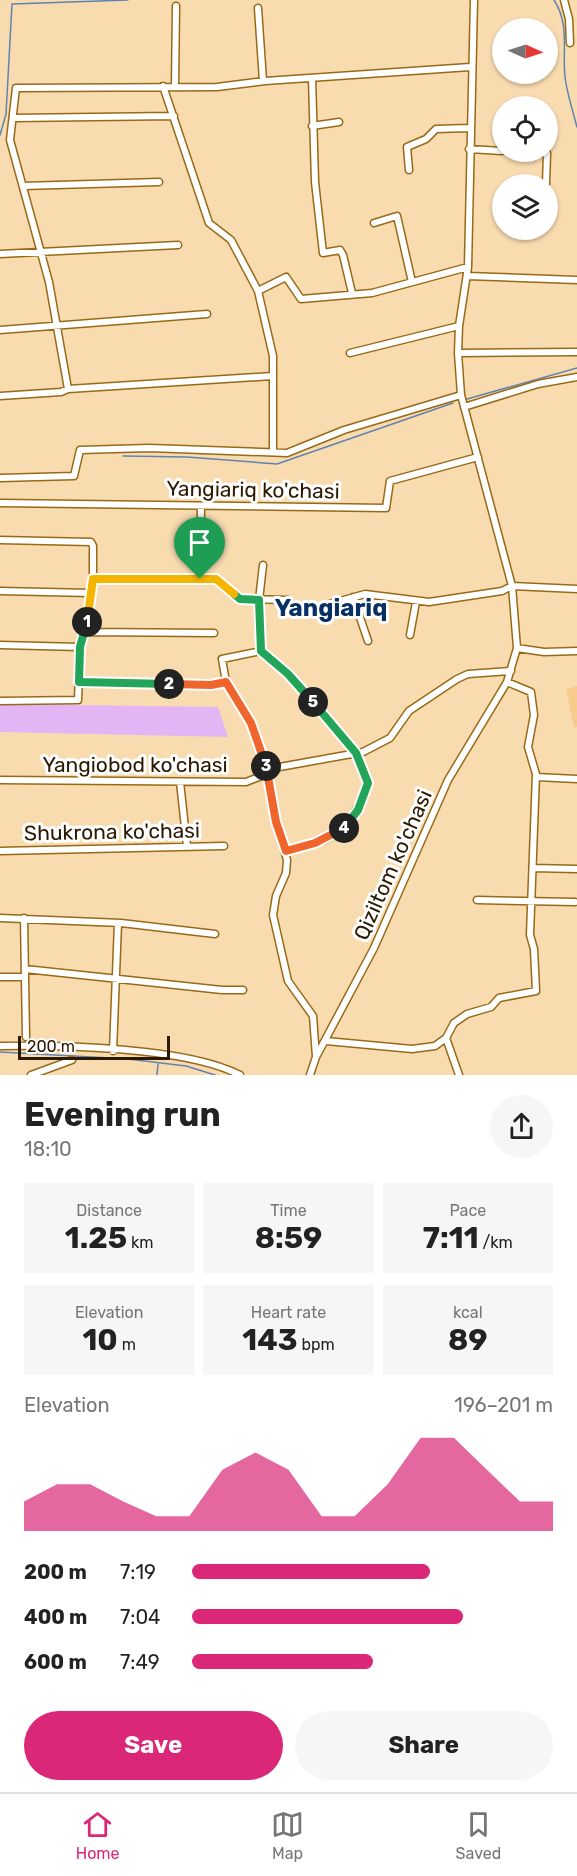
<!DOCTYPE html>
<meta charset="utf-8">
<style>
:root{--surface:#fff;--page:#f6f6f6;--text:#222;--muted:#767676;--line:#e0e0e0;--accent:#db2777}
body{margin:0;font-family:Rubik,sans-serif;background:var(--page);color:var(--text);height:100vh;display:flex;flex-direction:column;font-size:22px;white-space:nowrap}
*{box-sizing:border-box;margin:0}
p{font-size:20px;color:var(--muted)}
.icon{flex:none;width:33px;height:33px;fill:none;stroke:currentColor;stroke-width:2;stroke-linecap:round;stroke-linejoin:round}
.map{position:relative;height:1075px;overflow:hidden}
.panel{display:flex;flex-direction:column;background:var(--surface);flex:1}
.panel>*{flex:none}
.needle{width:39px;rotate:93deg}
.controls{position:absolute;left:492px;top:18px;display:grid;gap:12px}
.controls a{display:grid;place-items:center;width:66px;height:66px;border-radius:50%;background:var(--surface);box-shadow:0 2px 4px #0004;font-size:30px}
.scale{position:absolute;left:18px;bottom:15px;width:152px;box-sizing:border-box;padding-left:6px;border:3px solid #2c1900;border-top:0;font-size:16px;line-height:21px;white-space:nowrap;color:#2c1900;-webkit-text-stroke:4px #fff;paint-order:stroke}
.pin{position:absolute;display:grid;place-items:center;width:51px;height:51px;color:#fff;margin:-62px -26px;border-radius:50% 50% 50% 0;rotate:-45deg;box-shadow:0 0 6px #0007}
.pin .icon{rotate:45deg}
.km{position:absolute;width:30px;height:30px;margin:-15px;border-radius:50%;background:#222;color:#fff;font-size:16px;line-height:30px;text-align:center}
.round{display:grid;place-items:center;flex:none;width:63px;height:63px;border-radius:32px;background:var(--page)}
.overview{display:flex;align-items:center;justify-content:space-between;height:102px;padding:0 24px}
h1{font-size:33px;font-weight:700;line-height:45px}
.metrics{display:grid;grid-template-columns:repeat(3,1fr);gap:9px;height:102px;padding:6px 24px}
.metrics div{display:grid;align-content:center;border-radius:0px;background:var(--page);text-align:center}
.metrics b{font-size:30px;font-weight:700}
.metrics small{font-size:16px;font-weight:400}
.metrics p{font-size:16px}
.chart{height:168px;padding:12px 24px}
.chart p{display:flex;justify-content:space-between}
.chart svg{width:100%;height:108px;margin-top:6px;fill:var(--accent);opacity:.7}
.primary-button{display:flex;gap:12px;margin-top:auto;padding:12px 24px}
.primary-button a{flex:1;height:69px;border-radius:36px;background:var(--accent);color:#fff;font-size:24px;font-weight:700;line-height:69px;text-align:center}
.primary-button a+a{background:var(--page);color:var(--text)}
ul{padding:0 24px;list-style:none;font-size:20px}
li{display:grid;grid-template-columns:96px 72px 1fr;align-items:center;height:45px}
li i{height:15px;border-radius:8px;background:var(--accent)}
.menu{display:flex;justify-content:space-around;align-items:center;height:84px;border-top:2px solid var(--line);background:var(--surface);font-size:16px;color:var(--muted)}
.menu a{display:grid;justify-items:center;gap:3px}
.menu .current{color:var(--accent)}
.map>svg:first-child{display:block}
.built{fill:#f7cb8b}
.green{fill:#e2b5f5}
.lines{fill:none;stroke-linecap:round;stroke-linejoin:round}
.stream{stroke:#6183b0;stroke-width:1.5}
.minor-casing{stroke:#986a17;stroke-width:9}
.minor{stroke:#fff;stroke-width:6}
.split-1-casing{stroke:#fff;stroke-width:12}
.split-2-casing{stroke:#fff;stroke-width:12}
.split-3-casing{stroke:#fff;stroke-width:12}
.split-4-casing{stroke:#fff;stroke-width:12}
.split-5-casing{stroke:#fff;stroke-width:12}
.split-6-casing{stroke:#fff;stroke-width:12}
.split-7-casing{stroke:#fff;stroke-width:12}
.split-1{stroke:#f5b400;stroke-width:8}
.split-2{stroke:#22a559;stroke-width:8}
.split-3{stroke:#f0652b;stroke-width:8}
.split-4{stroke:#f0652b;stroke-width:8}
.split-5{stroke:#22a559;stroke-width:8}
.split-6{stroke:#22a559;stroke-width:8}
.split-7{stroke:#f5b400;stroke-width:8}
.labels{text-anchor:middle;stroke-width:6;stroke-linejoin:round;paint-order:stroke}
.street-label{font-size:21px;fill:#2c1900;stroke:#fff}
.quarter-label{font-size:24px;font-weight:bold;fill:#073164;stroke:#fff}
</style>
<div class="map">
<svg width="577" height="1075" viewBox="0 0 577 1075">
<rect width="100%" height="100%" fill="#f9dbb0"/>
<!-- built -->
<path class="built" d="M577,686V727H574L566,689Z"/>
<!-- green -->
<path class="green" d="M0,704L218,707L228,737L0,732Z"/>
<g class="lines">
<!-- stream -->
<path class="stream" d="M554,0C570,24 562,51 565,77C567,93 573,112 577,127
M0,135L6,114L12,4L128,0
M467,399L577,368
M123,456L187,457L277,464L453,403
M0,1052L128,1059L186,1066L215,1075
M157,1075L158,1064"/>
<!-- minor casing -->
<g class="minor-casing">
<path id="minor" d="M564,0L569,19L570,43
M258,8L263,81
M312,78L315,182L323,253L340,250L343,255L352,293
M163,86L209,223L231,240L258,291L273,356V451
M175,86L176,6
M14,118L174,116
M312,126L339,122
M469,149L502,151
M514,152L547,153L546,184
M409,170L407,147L426,139L436,129L469,128
M23,186L159,182
M374,223L397,216L412,282
M0,254L178,245
M467,276L577,280
M258,291L286,277L301,299L372,293L468,267
M0,330L207,314
M350,353L459,326
M458,353L577,352
M68,389L49,282L10,140L16,88L217,87L265,81L470,67
M0,396L61,392L68,389L272,376
M464,407L538,384L577,377
M0,478L74,476L80,450L149,448L287,453L344,430L461,395
M0,503L386,508L390,481L478,457
M0,540L91,542L93,546V579L86,632L80,647L78,700L0,701
M93,579H216L240,599L288,600L298,613L365,594L429,602L502,591L512,586L577,589
M200,579L201,506
M0,591L91,593
M353,597L368,641
M86,632L214,633
M410,635L416,602
M0,645L80,647
M517,648L544,652L577,651
M261,651L222,659L226,682L251,723L267,768L276,822L287,860L286,873L276,896L273,915L288,981L313,1016L316,1057
M261,651L300,686L356,753L368,783C357,812 345,835 314,844C304,846 295,847 286,851
M261,651L259,600L263,565
M79,682L211,685L226,682
M536,777L577,779
M0,780L246,782L264,775L274,768L363,752L390,738L409,711L457,679L468,674L511,671
M180,782L187,846
M0,851L224,846
M533,868L577,869
M477,900L575,902
M0,918L121,923L215,934
M24,918L26,1037
M25,969L222,990H243
M0,977H25
M446,1038L459,1075
M326,1041L412,1049L435,1046L446,1038L454,1023L467,1014L491,1007L499,998L536,991L534,949L530,935L536,774L528,747L534,715L531,692L507,682
M0,1046C62,1045 186,1047 240,1075
M113,1051L118,923
M31,1075L72,1060
M310,1075L316,1057L374,948L448,780L507,682L517,648L512,586L461,395L458,353L459,326L468,267L474,0"/>
</g>
<!-- minor -->
<use href="#minor" class="minor"/>
</g>
<g class="lines">
<!-- split-1 casing -->
<g class="split-1-casing">
<path id="split-1" d="M87,622L93,579H200"/>
</g>
<!-- split-2 casing -->
<g class="split-2-casing">
<path id="split-2" d="M87,622L80,647L79,682L169,684"/>
</g>
<!-- split-3 casing -->
<g class="split-3-casing">
<path id="split-3" d="M169,684L211,685L226,682L251,723L266,766"/>
</g>
<!-- split-4 casing -->
<g class="split-4-casing">
<path id="split-4" d="M266,766L276,822L286,851L315,843L344,828"/>
</g>
<!-- split-5 casing -->
<g class="split-5-casing">
<path id="split-5" d="M313,702L356,753L368,783L358,810L344,828"/>
</g>
<!-- split-6 casing -->
<g class="split-6-casing">
<path id="split-6" d="M234,594L240,599L259,600L261,651L288,674L313,702"/>
</g>
<!-- split-7 casing -->
<g class="split-7-casing">
<path id="split-7" d="M200,579H216L234,594"/>
</g>
<!-- split-1 -->
<use href="#split-1" class="split-1"/>
<!-- split-2 -->
<use href="#split-2" class="split-2"/>
<!-- split-3 -->
<use href="#split-3" class="split-3"/>
<!-- split-4 -->
<use href="#split-4" class="split-4"/>
<!-- split-5 -->
<use href="#split-5" class="split-5"/>
<!-- split-6 -->
<use href="#split-6" class="split-6"/>
<!-- split-7 -->
<use href="#split-7" class="split-7"/>
</g>
<g class="labels">
<!-- street labels -->
<g class="street-label">
<text transform="translate(253 490) rotate(1)" y="7">Yangiariq ko'chasi</text>
<text x="135" y="772">Yangiobod ko'chasi</text>
<text transform="translate(112 832) rotate(-1)" y="7">Shukrona ko'chasi</text>
<text transform="translate(393 865) rotate(-66)" y="7">Qiziltom ko'chasi</text>
</g>
<!-- quarter labels -->
<g class="quarter-label">
<text x="331" y="616">Yangiariq</text>
</g>
</g>
</svg>
<div class="controls">
<a><svg class="needle" viewBox="-14 -14 28 28"><path d="M0-13l5 13h-10z" fill="#e53935"/><path d="M0 13l5-13h-10z" fill="#767676"/></svg></a>
<a><svg class="icon" aria-label="locate" viewBox="0 0 24 24"><circle cx="12" cy="12" r="6"/><path d="M12 2v4M12 18v4M2 12h4M18 12h4"/></svg></a>
<a><svg class="icon" aria-label="layers" viewBox="0 0 24 24"><path d="M12 4l9 5-9 5-9-5zM3 14l9 5 9-5"/></svg></a>
</div>
<div class="scale">200 m</div>
<div class="pin" style="left:200px;top:579px;background:#1e9e55"><svg class="icon" aria-label="arrive" viewBox="0 0 24 24"><path d="M6 21V4h12l-3 4 3 4H6"/></svg></div>
<b class="km" style="left:87px;top:622px">1</b>
<b class="km" style="left:169px;top:684px">2</b>
<b class="km" style="left:266px;top:766px">3</b>
<b class="km" style="left:344px;top:828px">4</b>
<b class="km" style="left:313px;top:702px">5</b>
</div>
<section class="panel">
<div class="overview"><div><h1>Evening run</h1><p>18:10</p></div><a class="round"><svg class="icon" aria-label="share" viewBox="0 0 24 24"><path d="M12 15V3M7 8l5-5 5 5M5 13v7h14v-7"/></svg></a></div>
<div class="metrics">
<div><p>Distance</p><b>1.25<small> km</small></b></div>
<div><p>Time</p><b>8:59</b></div>
<div><p>Pace</p><b>7:11<small> /km</small></b></div>
</div>
<div class="metrics">
<div><p>Elevation</p><b>10<small> m</small></b></div>
<div><p>Heart rate</p><b>143<small> bpm</small></b></div>
<div><p>kcal</p><b>89</b></div>
</div>
<div class="chart"><p><span>Elevation</span>196–201 m</p>
<svg viewBox="0 0 160 44" preserveAspectRatio="none"><path d="M0 44V32L10 25L20 25L30 32L40 38L50 38L60 19L70 12L80 19L90 38L100 38L110 25L120 6L130 6L140 19L150 32L160 32V44z"/></svg>
</div>
<ul>
<li><b>200 m</b>7:19<i style="width:66%"></i></li>
<li><b>400 m</b>7:04<i style="width:75%"></i></li>
<li><b>600 m</b>7:49<i style="width:50%"></i></li>
</ul>
<div class="primary-button"><a>Save</a><a>Share</a></div>
</section>
<nav class="menu">
<a class="current"><svg class="icon" aria-label="home" viewBox="0 0 24 24"><path d="M3 11l9-7 9 7M6 9v11h12V9"/></svg>Home</a>
<a><svg class="icon" aria-label="map" viewBox="0 0 24 24"><path d="M3 6l6-2 6 2 6-2v14l-6 2-6-2-6 2zM9 4v14M15 6v14"/></svg>Map</a>
<a><svg class="icon" aria-label="saved" viewBox="0 0 24 24"><path d="M7 4h10v16l-5-4-5 4z"/></svg>Saved</a>
</nav>
